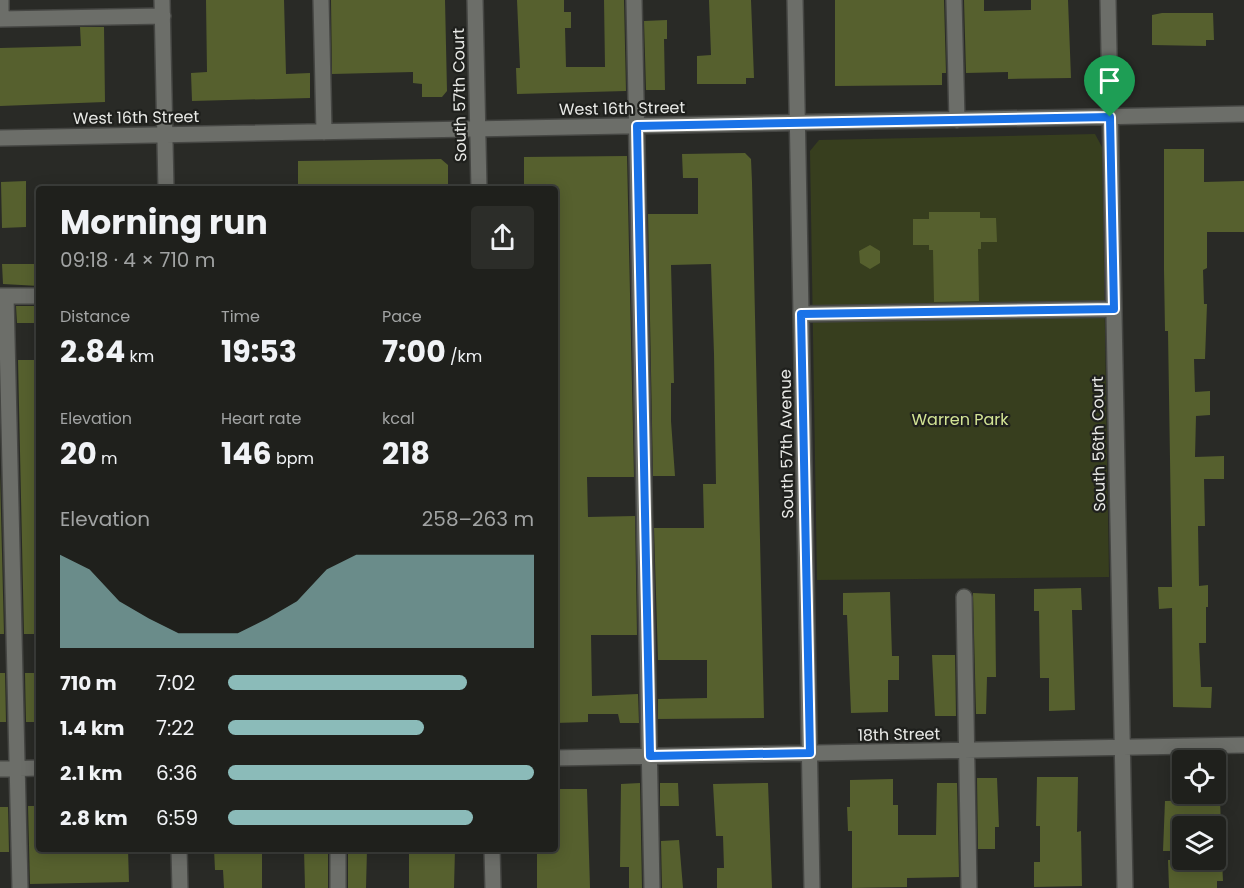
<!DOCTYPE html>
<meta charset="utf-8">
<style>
:root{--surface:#1f201c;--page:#2c2d29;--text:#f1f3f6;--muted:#a1a3a3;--line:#3c3e3b;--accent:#8bbbb9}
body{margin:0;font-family:Poppins,sans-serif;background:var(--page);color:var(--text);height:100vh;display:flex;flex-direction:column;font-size:22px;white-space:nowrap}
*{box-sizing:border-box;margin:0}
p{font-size:20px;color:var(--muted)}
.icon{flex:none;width:33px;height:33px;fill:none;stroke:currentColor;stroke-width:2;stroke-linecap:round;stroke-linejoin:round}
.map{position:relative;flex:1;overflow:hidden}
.panel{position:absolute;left:36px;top:186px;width:522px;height:666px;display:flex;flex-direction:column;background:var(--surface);border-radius:6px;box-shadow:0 3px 15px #0003,0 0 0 2px var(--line)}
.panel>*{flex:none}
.fabs{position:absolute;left:1172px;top:750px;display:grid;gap:12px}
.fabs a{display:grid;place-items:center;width:54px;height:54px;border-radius:6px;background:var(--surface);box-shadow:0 3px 15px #0003,0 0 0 2px var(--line);font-size:30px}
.pin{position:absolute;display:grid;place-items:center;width:51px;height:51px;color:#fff;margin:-62px -26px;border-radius:50% 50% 50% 0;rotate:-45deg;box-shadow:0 0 6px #0007}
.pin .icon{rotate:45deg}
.round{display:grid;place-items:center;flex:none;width:63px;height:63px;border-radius:6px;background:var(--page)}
.head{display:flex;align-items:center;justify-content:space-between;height:102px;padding:0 24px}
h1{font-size:33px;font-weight:700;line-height:45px}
.metrics{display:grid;grid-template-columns:repeat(3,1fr);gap:9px;height:102px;padding:6px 24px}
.metrics div{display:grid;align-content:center}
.metrics b{font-size:30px;font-weight:700}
.metrics small{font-size:16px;font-weight:400}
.metrics p{font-size:16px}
.chart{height:168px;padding:12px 24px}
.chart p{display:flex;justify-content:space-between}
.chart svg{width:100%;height:108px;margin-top:6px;fill:var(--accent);opacity:.7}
ul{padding:0 24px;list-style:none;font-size:20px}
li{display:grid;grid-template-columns:96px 72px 1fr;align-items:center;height:45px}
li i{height:15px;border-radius:8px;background:var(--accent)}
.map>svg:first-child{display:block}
.green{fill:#373e1e}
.building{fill:#56602e}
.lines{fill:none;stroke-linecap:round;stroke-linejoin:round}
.minor-casing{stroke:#454643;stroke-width:18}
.minor{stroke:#6c6e69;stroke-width:15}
.route-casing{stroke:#fff;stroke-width:12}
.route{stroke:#1a73e8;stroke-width:8}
.labels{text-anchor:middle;stroke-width:4.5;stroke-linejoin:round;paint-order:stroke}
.street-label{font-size:16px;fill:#e8e9e6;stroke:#1f201d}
.park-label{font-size:16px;fill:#d3e495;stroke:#1f201d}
</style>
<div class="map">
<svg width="1244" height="888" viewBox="0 0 1244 888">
<rect width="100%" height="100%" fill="#292a26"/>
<!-- green -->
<path class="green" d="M1095,134L1102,147L1109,577L817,580L810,151L819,140Z"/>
<!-- building -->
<path class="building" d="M206,0H284L286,74L310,73V98L192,101L191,73L207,72Z
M331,0H445L447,91L442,97H422V84L413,83V72L332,74Z
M517,0H564V12H571V28H565L566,67H605L604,0H624L626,91L517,94L516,68H520Z
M709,0H751L754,78H746V84H697V56L711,55Z
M835,0H944L946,73H942V85L835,86Z
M964,0H984V11L1031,10V0H1068L1071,78L1008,79V72L966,73Z
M1162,13H1213L1214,40H1206V46L1152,45V15Z
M667,20V39H664L665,90H646L644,21Z
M80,27H104L105,102L0,106V48L81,46Z
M1164,149H1204V182L1244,181V232H1207V268L1203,270L1204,304H1207L1205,359H1194L1195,392L1210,391V415L1196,416L1195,457L1224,456V479H1204L1205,526H1198L1199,586L1208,585V607H1206V643H1199L1201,687H1212L1211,708L1173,707L1172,608L1159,609L1158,587H1172L1168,331H1165L1164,270Z
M745,153L751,159L752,182L764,718L658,719V699L707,698V660H658L654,528H704L703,484H716L714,354L711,264L671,265L674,383H671V421L675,476H653L648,214H698V178H683L682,154Z
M627,156L634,477H587L588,517L635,516L637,635H591L592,696L638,694L639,723H620L618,714H588V722L555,723V189H524V157Z
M441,159L448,165V189H298V161Z
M26,181V227L2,228L1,182Z
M929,212H980V218H996L997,242H981V249H978L979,301L934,302L933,250H929V245H913V219H929Z
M870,245L880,251V263L870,269L860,263L859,251Z
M2,264H39V286L3,284Z
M16,306H39V323H17Z
M18,360H39V634H24Z
M0,473L4,634H0Z
M1081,588L1082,610H1072L1075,710L1049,711V678H1040L1039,611H1034V589Z
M890,592L892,656H899V680H888V712L851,713L847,615H843V593Z
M973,593L995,594L996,677H987L986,714H976Z
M932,655H955L956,716H935Z
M0,673H5L6,722H0Z
M25,673H39V722H26Z
M1037,777H1078L1077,832L1081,831L1082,886L1034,887V862H1040V826H1036Z
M977,778H997L999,827H995V849H978Z
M893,779V805H898V835H936L937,783H957L959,877L907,878V887L852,888V831H848L847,807H850V780Z
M640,783L642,888H629V867H620L621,784Z
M660,783H678L679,806H660Z
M768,783L772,888H717V868H724L723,836H716L713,784Z
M555,789H587L590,888H537V849H555Z
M1220,800L1221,826H1182V851H1163L1165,801Z
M28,806H39V849H128L129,882L30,884Z
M0,807H8L9,852H0Z
M679,840L683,888H662L661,841Z
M214,849H262V888H224L223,870H215Z
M304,849H328V888H305Z
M348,849H367L366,888H348Z
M409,849H455L454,888H409Z
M1168,860H1222L1223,881H1217V888H1169Z"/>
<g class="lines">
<!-- minor casing -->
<g class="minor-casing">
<path id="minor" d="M1,0V19
M162,0L166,189
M321,0L324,132
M475,0L479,189
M634,0L652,888
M795,0L812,888
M954,0L957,120
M1108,0L1125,888
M0,19L163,16
M0,138L1244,114
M0,296H39
M6,296L20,888
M801,314L1114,309
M964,597L969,888
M555,758L1244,745
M0,769L39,768
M179,849L180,888
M338,849V888
M492,849L493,888"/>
</g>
<!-- minor -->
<use href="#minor" class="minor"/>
</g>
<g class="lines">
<!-- route casing -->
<g class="route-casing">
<path id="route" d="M1110,117L1114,309L801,314L810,753L650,756L637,126Z"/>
</g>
<!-- route -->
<use href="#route" class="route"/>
</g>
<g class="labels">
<!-- street labels -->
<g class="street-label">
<text transform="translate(459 95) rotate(-91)" y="6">South 57th Court</text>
<text transform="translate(622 108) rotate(-1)" y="6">West 16th Street</text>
<text transform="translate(136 117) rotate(-1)" y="6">West 16th Street</text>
<text transform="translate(786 444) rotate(-91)" y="6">South 57th Avenue</text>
<text transform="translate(1098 444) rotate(-91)" y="6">South 56th Court</text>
<text transform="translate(899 734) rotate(-1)" y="6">18th Street</text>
</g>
<!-- park labels -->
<g class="park-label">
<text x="960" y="425">Warren Park</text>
</g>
</g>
</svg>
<div class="fabs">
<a><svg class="icon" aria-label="locate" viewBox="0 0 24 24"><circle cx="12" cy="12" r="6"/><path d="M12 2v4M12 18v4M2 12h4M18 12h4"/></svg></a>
<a><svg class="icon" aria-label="layers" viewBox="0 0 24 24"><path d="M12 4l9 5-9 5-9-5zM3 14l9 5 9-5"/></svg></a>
</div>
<div class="pin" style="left:1110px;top:117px;background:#1e9e55"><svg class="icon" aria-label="arrive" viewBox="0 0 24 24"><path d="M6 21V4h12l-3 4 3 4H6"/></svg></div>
<section class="panel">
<div class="head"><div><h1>Morning run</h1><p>09:18 · 4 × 710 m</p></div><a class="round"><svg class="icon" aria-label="share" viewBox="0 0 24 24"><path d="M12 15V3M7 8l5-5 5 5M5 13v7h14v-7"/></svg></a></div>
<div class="metrics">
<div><p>Distance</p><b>2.84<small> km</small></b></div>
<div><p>Time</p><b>19:53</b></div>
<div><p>Pace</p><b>7:00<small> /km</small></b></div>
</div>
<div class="metrics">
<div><p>Elevation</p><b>20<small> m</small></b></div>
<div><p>Heart rate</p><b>146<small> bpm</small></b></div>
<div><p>kcal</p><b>218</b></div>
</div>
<div class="chart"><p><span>Elevation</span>258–263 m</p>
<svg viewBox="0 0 160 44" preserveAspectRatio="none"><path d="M0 44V6L10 12L20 25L30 32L40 38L50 38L60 38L70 32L80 25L90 12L100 6L110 6L120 6L130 6L140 6L150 6L160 6V44z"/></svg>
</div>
<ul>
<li><b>710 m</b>7:02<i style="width:78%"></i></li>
<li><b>1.4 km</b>7:22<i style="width:64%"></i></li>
<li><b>2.1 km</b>6:36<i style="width:100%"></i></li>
<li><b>2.8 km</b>6:59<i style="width:80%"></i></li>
</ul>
</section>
</div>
